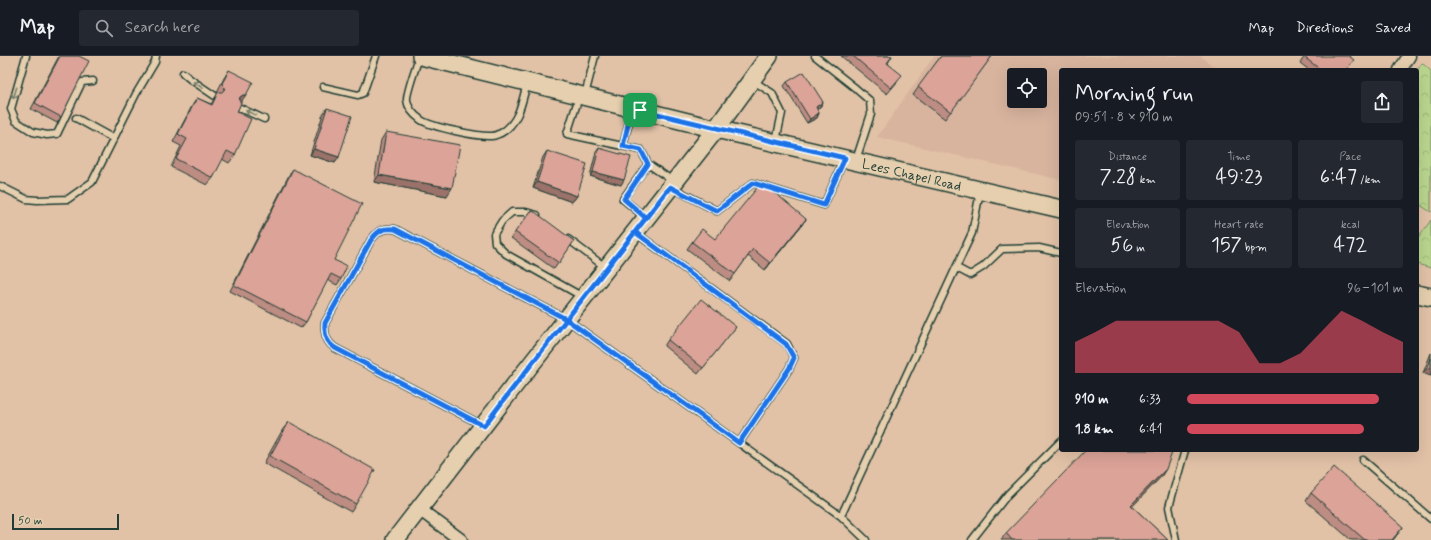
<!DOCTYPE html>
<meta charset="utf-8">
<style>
:root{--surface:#171b24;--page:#242831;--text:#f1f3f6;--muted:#9ea1a6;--line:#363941;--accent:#d1495b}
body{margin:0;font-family:Mynerve,sans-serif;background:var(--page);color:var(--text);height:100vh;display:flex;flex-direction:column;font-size:15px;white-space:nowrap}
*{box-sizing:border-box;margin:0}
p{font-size:13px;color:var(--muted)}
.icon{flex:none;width:22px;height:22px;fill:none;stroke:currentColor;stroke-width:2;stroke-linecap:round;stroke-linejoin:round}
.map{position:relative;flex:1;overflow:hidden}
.details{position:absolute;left:1059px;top:12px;width:360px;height:384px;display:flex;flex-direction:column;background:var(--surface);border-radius:4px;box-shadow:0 4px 16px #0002}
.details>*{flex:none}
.fabs{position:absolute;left:1007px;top:12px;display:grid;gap:8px}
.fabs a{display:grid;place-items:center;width:40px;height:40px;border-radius:4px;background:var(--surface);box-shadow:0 4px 16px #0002;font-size:20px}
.scale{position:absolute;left:12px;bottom:10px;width:107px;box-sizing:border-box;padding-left:4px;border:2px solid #1f3d34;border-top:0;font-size:11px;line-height:14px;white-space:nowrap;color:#1f3d34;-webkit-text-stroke:3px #e5cfae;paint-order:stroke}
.pin{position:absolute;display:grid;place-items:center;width:34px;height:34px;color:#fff;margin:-17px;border-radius:8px;box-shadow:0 2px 6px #0006}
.round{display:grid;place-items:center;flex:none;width:42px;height:42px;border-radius:4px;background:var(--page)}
.overview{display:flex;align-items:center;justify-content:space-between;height:68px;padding:0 16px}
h1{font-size:22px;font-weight:600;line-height:30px}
.metrics{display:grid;grid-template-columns:repeat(3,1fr);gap:6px;height:68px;padding:4px 16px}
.metrics div{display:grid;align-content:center;border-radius:4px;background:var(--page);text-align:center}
.metrics b{font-size:20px;font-weight:600}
.metrics small{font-size:11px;font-weight:400}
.metrics p{font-size:11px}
.chart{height:112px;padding:8px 16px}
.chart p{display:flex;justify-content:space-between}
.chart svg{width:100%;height:72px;margin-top:4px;fill:var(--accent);opacity:.7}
ul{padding:0 16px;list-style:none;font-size:13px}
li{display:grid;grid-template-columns:64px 48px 1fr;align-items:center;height:30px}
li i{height:10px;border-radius:5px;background:var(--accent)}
header{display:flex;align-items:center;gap:24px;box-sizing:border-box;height:56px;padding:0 20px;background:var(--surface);border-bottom:1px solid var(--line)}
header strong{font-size:19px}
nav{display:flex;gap:22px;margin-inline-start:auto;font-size:14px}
.search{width:280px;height:36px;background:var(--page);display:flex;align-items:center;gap:10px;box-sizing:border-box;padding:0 14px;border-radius:4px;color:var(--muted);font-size:15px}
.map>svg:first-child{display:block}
.built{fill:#d8b49e;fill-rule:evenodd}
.forest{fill:url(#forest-crowns);stroke:#6c8a61}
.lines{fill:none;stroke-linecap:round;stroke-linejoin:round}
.lane-casing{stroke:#1f3d34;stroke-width:9}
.street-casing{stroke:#1f3d34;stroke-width:15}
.secondary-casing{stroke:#1f3d34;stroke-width:20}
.lane{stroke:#e5cfae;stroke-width:6}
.street{stroke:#e5cfae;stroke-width:12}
.secondary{stroke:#e5cfae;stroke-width:17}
.wall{fill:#bd8c83;stroke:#1f3d34}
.shaded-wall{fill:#9a726a;stroke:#1f3d34}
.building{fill:#dca398;stroke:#1f3d34}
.oneway{stroke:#787f6b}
.route-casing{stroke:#fff;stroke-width:8}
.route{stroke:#1a73e8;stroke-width:5}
.labels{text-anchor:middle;stroke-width:3.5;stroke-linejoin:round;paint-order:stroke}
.street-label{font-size:14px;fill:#1f3d34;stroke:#e5cfae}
</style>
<header>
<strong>Map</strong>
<div class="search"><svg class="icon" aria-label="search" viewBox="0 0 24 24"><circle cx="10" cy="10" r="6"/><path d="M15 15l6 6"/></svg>Search here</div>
<nav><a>Map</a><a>Directions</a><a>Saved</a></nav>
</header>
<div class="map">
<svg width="1431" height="484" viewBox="0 0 1431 484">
<defs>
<pattern id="forest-crowns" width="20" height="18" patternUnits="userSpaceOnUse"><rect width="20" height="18" fill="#bad68e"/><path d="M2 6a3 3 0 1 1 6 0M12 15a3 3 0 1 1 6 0" fill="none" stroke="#9fb97b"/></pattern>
</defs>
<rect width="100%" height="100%" fill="#e2c2a7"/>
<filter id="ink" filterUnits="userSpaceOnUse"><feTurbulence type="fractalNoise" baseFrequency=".025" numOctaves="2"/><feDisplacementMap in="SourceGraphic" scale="8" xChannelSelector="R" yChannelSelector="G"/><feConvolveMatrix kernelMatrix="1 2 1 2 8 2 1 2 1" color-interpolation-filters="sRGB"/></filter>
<g filter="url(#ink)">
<!-- built -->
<path class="built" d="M934,0H1201L1217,14H1061V124L877,81ZM1014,19H1040V45H1014Z"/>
<!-- forest -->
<path class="forest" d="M1422,7L1431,15V156L1417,147V15Z
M1431,164V212L1417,208V184Z"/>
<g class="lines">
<!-- lane casing -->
<g class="lane-casing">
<path id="lane" d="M26,0L11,53L16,65L33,76L47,79L57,78L82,26L93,25
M419,0C417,9 406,37 407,44C408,53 414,59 421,64C432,71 478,81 492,80C495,80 498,78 501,77C519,67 522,46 527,27
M815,0L854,31L870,45L871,58L856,104
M183,17L190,23L215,40
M752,24L772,37L782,57L776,85
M323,31L358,39L363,37L376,0
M585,39L595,0
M579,41L567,78L641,94L648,108L673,125
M238,51L264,63
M76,62L114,83
M623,90L632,54
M0,130L26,143L37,144L68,143L92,126L136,38L155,6L156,0
M671,131L717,155L753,127L824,149L844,104
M537,159L526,156H512L502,165L494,178L495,187L506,198L583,241
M646,162L623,143L648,108
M636,177L787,288L794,302L789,313L739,387
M568,183L605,211
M957,212L970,219L983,211L1002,193L1039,192L1061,197
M482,369L335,292C326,286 324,278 325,267L371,184C379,174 382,172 395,173L566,263L841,460L972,177L980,136
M1363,404L1431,463
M841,460L866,484
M972,484L1008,438L1061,385
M1176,484L1169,451L1185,394"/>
</g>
<!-- street casing -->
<g class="street-casing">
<path id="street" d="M1400,14L1409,0
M419,453L461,484"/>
</g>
<!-- secondary casing -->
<g class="secondary-casing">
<g id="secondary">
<path id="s1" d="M421,0L716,73L1061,153"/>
<path d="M1417,238L1431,241"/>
<path d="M395,484L514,330L716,73L769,0"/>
</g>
</g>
<!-- lane -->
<use href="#lane" class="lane"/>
<!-- street -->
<use href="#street" class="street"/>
<!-- secondary -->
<use href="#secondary" class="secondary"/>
</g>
<!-- wall -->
<path class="wall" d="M59,0H79L61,61L57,67L31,53Z
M841,0H892L888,7L898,25L887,38Z
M941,0H992L945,63L913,39Z
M1305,0L1347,14H1309L1300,7Z
M229,14L241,46L237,56L235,99L229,107L222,103L213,122L207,129L171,111L181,90L173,86L192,50L197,42L211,48L218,37L217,36L224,22Z
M787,26L823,46L820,51L817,53L819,57L817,62L807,67L784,30Z
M327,52L339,101L335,107L310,99L323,58Z
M386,76L447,140L374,126L381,84Z
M599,92L621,129L590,120L596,96Z
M547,95L577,140L572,146L533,132L543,101Z
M293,113L334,204L341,223L337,229L327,224L306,266L301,272L230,235L289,119Z
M531,155L574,185L554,213L511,182Z
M806,163L801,170L765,214L748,200L730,225L687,193L692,186L715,183Z
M736,271L698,318L664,290L668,284Z
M1431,297V320L1423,317Z
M289,366L356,448L351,456L264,407L283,373Z
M1161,421L1132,450L1168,484H1001L1006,477Z
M1311,437L1403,471L1393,484H1351L1306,445Z"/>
<!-- shaded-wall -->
<path class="shaded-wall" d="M243,39H246L240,47H237L240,41Z
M823,46L820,51L813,55L816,51Z
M819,57L817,62L807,67L810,63Z
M314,93L339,101L335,107L310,99Z
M593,116L624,124L621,129L590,120Z
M379,119L452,132L447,140L374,126Z
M537,126L577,140L572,146L533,132Z
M806,163L801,170L765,214L770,207Z
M1428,311L1431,312V320L1423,317Z
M1166,413L1161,421L1126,457L1131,449Z
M1403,471L1393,484H1392Z"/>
<!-- building -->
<path class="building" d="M60,0H79L89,5L61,61L35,47Z
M853,0H892L887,7L902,19L891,32Z
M941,0H992L951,56L918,31Z
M1305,0H1349L1354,4L1346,14H1321L1304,1Z
M229,14L253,26L246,39H243L240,41L239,44L241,47L237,56L251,63L235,99L227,95L213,122L176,103L187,83L178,78L197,42L212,49L218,36H222L224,34L225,31L222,28Z
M804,16L823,46L816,51L819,57L810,63L787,26Z
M327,52L352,60L339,101L314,93Z
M386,76L460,89L452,132L379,119Z
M599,92L631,101L624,124L593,116Z
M547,95L587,108L577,140L537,126Z
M293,113L362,148L334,204L347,210L341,223L331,218L306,266L234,229Z
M762,126L806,163L770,207L753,193L735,218L692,186L702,173L715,183Z
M531,155L535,156L574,185L559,207L515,176Z
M701,243L736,271L703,312L668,284Z
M1431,302V312L1428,311Z
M289,366L375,414L356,448L270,400Z
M1086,394H1173L1166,413L1131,449L1168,484H1012L1006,477Z
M1334,411L1403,471L1392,484H1365L1311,437Z"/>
<!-- one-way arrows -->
<defs><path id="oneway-shaft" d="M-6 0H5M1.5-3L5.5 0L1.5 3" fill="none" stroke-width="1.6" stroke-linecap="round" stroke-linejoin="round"/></defs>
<g class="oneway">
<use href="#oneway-shaft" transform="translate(198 29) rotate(-147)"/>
<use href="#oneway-shaft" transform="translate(15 37) rotate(106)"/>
<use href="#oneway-shaft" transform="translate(251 57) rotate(-155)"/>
</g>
</g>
<g class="lines" filter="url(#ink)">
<!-- route casing -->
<g class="route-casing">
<path id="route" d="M640,54L632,52L623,90L641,94L648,108L624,143L646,162C592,231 537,300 484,370L335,292C326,286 324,278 325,267L371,184C379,174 382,172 395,173L566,263L739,387L789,313L794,302L786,288L635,176L670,131L717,155L753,127L824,149L845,102L640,54"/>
</g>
<!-- route -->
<use href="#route" class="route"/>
</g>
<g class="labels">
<!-- street labels -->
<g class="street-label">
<text dy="5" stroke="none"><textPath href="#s1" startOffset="505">Lees Chapel Road</textPath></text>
</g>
</g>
</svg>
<div class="fabs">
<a><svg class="icon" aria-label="locate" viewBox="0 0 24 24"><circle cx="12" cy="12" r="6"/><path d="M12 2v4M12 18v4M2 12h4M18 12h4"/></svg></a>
</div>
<div class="scale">50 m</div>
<div class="pin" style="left:640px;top:54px;background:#1e9e55"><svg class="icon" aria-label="arrive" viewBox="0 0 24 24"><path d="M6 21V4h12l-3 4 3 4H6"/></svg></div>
<section class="details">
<div class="overview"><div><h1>Morning run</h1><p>09:51 · 8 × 910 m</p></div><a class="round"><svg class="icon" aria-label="share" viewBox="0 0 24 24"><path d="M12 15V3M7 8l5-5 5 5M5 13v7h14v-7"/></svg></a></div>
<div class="metrics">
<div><p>Distance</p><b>7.28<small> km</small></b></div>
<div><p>Time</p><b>49:23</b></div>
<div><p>Pace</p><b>6:47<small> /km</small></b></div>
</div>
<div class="metrics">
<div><p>Elevation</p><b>56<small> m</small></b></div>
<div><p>Heart rate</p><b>157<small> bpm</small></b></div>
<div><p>kcal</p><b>472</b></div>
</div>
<div class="chart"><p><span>Elevation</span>96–101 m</p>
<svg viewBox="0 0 160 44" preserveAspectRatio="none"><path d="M0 44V25L10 19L20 12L30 12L40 12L50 12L60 12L70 12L80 19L90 38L100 38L110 32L120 19L130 6L140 12L150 19L160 25V44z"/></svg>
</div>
<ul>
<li><b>910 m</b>6:33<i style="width:89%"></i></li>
<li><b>1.8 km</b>6:41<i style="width:82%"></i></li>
</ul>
</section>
</div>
